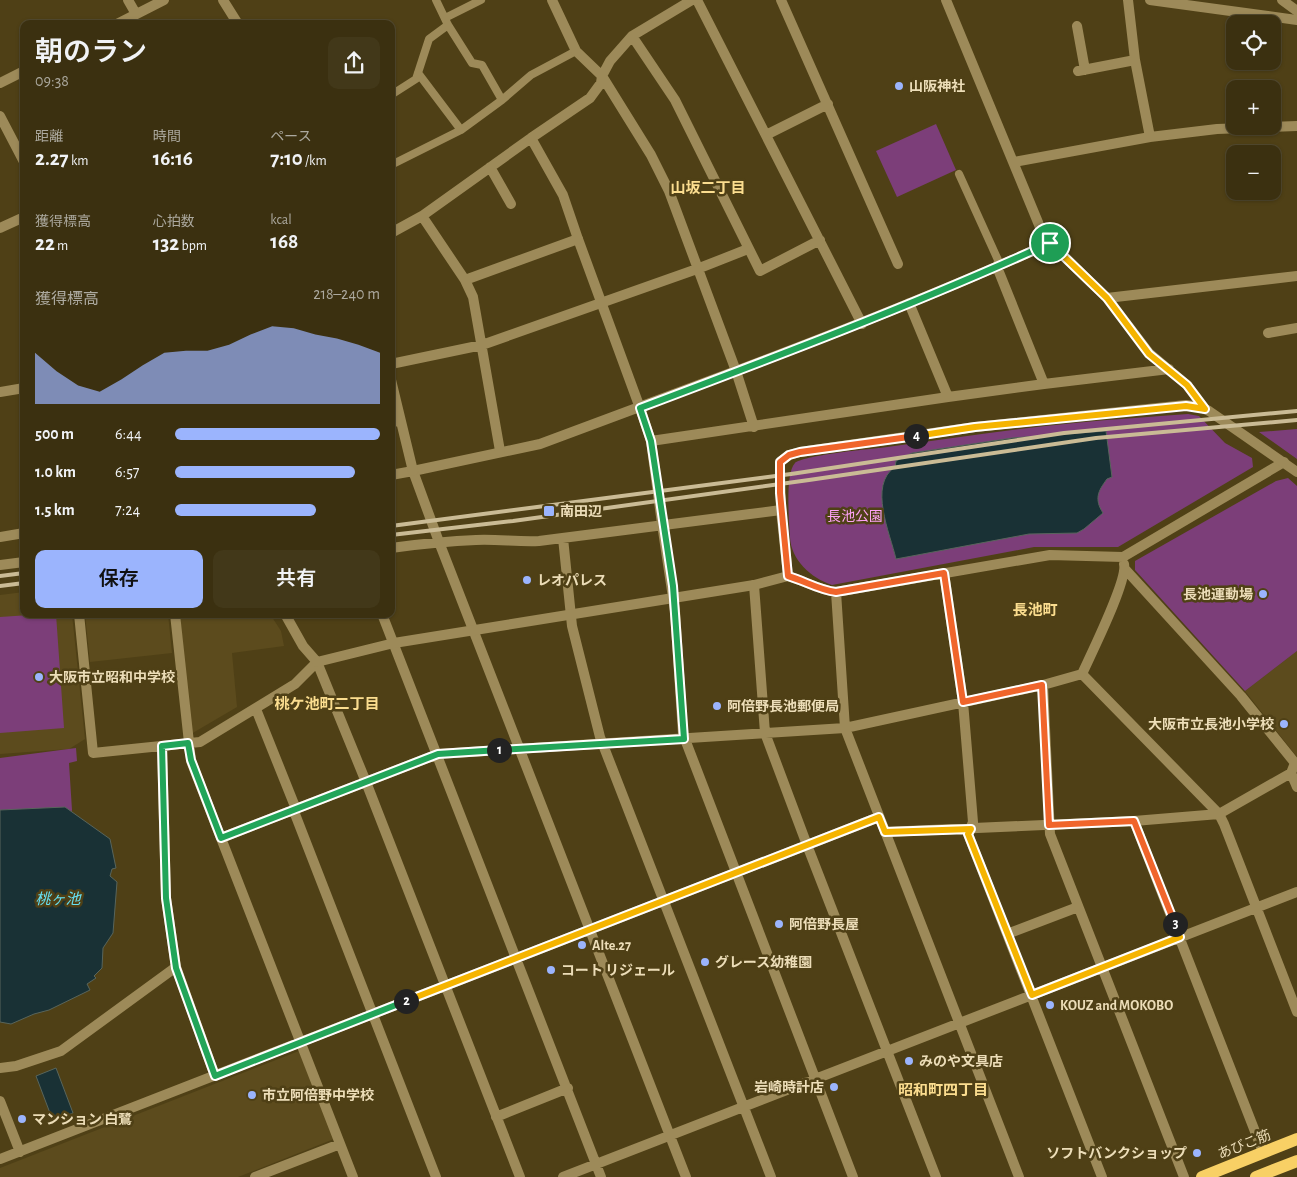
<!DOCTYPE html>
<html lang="ja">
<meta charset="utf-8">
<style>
:root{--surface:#3b3010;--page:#423819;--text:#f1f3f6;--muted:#aca99f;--line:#544b30;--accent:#9bb4fd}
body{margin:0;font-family:"Alegreya Sans","Noto Sans JP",sans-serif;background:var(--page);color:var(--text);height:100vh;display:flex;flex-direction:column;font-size:19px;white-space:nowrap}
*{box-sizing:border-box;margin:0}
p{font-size:16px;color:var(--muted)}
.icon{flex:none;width:28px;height:28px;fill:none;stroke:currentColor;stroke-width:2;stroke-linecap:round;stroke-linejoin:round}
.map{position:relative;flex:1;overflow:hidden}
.side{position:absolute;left:20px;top:20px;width:375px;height:598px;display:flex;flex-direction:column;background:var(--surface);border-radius:10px;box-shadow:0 1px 4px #0004,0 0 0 1px var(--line)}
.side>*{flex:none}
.fabs{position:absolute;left:1226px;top:15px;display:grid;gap:10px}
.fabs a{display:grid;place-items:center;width:55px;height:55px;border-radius:10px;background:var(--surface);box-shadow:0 1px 4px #0004,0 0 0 1px var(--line);font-size:25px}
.pin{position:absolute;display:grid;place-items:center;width:42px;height:42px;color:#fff;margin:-21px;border:2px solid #fff;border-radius:50%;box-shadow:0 1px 5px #0007}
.km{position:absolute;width:25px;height:25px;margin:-12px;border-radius:50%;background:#222;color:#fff;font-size:14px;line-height:25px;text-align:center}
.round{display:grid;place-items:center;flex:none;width:52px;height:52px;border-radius:10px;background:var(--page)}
.overview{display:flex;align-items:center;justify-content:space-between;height:85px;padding:0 15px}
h1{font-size:28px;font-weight:600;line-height:38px}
.stats{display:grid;grid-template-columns:repeat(3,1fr);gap:8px;height:85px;padding:5px 15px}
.stats div{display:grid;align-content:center}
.stats b{font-size:21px;font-weight:600}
.stats small{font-size:14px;font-weight:400}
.stats p{font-size:14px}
.chart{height:140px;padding:10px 15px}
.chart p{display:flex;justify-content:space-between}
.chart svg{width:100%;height:90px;margin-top:5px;fill:var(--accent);opacity:.7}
.button{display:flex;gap:10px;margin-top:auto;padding:10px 15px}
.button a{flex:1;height:58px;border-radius:10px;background:var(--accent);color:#111;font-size:20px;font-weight:600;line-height:58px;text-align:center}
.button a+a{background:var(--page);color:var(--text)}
ul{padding:0 15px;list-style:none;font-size:16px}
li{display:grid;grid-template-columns:80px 60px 1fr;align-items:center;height:38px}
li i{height:12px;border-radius:6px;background:var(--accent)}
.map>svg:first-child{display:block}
.built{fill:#5c4b1d}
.green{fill:#7c3e79}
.water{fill:#193135;stroke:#58655c}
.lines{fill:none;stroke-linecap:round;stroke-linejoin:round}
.service{stroke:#9d8a59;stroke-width:8}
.pedestrian{stroke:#9d8a59;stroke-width:10}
.minor{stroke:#9d8a59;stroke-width:10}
.tertiary{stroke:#9d8a59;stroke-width:10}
.primary{stroke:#f8d065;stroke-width:12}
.rail{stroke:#cabb95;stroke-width:4}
.split-1-casing{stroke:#fff;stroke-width:10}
.split-2-casing{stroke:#fff;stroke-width:10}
.split-3-casing{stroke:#fff;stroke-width:10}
.split-4-casing{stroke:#fff;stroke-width:10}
.split-5-casing{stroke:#fff;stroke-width:10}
.split-1{stroke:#22a559;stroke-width:6}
.split-2{stroke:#22a559;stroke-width:6}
.split-3{stroke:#f5b400;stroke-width:6}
.split-4{stroke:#f0652b;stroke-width:6}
.split-5{stroke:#f5b400;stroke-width:6}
.poi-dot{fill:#9bb4fd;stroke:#4f4016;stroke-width:2}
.labels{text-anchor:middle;stroke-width:5;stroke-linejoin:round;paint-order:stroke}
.poi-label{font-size:14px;font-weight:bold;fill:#ecddb8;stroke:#4f4016;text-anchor:start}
.park-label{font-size:14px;fill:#fca2f5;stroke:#4f4016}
.street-label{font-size:14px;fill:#ecddb8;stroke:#4f4016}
.neighbourhood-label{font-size:15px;font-weight:bold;fill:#fbdd8f;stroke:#4f4016}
.water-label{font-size:15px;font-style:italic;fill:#66e1f4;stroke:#4f4016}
</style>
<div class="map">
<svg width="1297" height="1177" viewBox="0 0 1297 1177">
<rect width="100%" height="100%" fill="#4f4016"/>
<!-- built -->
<path class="built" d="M24,592V614H72L85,739L69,749L0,754V595Z
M85,614H168L172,653L90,662Z
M180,614H270L281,631L284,646L232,653L237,707L191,734Z
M1297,651V757L1245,691Z
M299,1051L334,1139L238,1177H0V1168Z"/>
<!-- green -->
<path class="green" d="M936,124L956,170L897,197L876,151Z
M1188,414L1199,416L1225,443L1252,458L1253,467L1118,547H1034L832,585C811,578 791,560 790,537C789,521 785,473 795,463C802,456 866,449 880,448C945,439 1010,429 1075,423C1113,419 1151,417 1188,414Z
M1297,429V459L1259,432Z
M1288,478L1297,486V651L1245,691L1135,570V561L1276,481Z
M44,614H56L64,728L0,733V617Z
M76,748L77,761L69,763L72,810L60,847L0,948V758Z"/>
<!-- water -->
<path class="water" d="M1106,431L1112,477L1107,479C1098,491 1094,499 1103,513L1084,529L1077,533L1029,534L896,559C890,533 868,485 895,467L896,461L912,453L1012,438Z
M65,807L110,839L116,868L112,869L110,876L117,882L113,933L103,948L102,968L94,976L96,978L87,984L90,990L49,1010L34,1014L11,1024L0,1022V810Z
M56,1068L73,1113L53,1121L36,1076Z"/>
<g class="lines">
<!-- service -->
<path class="service" d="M436,0L448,25L472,63L482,65L502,100
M445,18L481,0
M418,73L461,130
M391,95L416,79L429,39L448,25
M391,165L461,130L502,100L531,75L576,51
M959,174L998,260L997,267"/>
<!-- pedestrian -->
<path class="pedestrian" d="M578,239L640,408
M651,441L662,524
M413,471L540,444L736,371"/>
<!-- minor -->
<path class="minor" d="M128,0L136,14
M552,0L576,51L602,76L651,155L669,191L736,371L754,427
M697,0L862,324
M781,0L898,264
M946,0L1042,232L1050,243L1107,298L1149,353L1187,385L1205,409
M1128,0L1135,60L1150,137
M1150,0L1297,20
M1282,0L1297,11
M117,24L164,0
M1077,26L1085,70
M632,36L675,100L760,271L820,240
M1078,71L1135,60
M0,83L24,71
M0,116L24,162
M766,135L828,104
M1014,162L1150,137L1217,129L1297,126
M490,167L511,204
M422,216L465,280L473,297L500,451
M0,228L24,217
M391,233L422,216L531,138L590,98L601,83L602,76L610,61L632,36L692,0
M997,267L1044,384
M465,280L578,239L563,195L531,138
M1107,298L1297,276
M909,303L948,397
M1268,333L1297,328
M391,364L482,345L697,269L748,249
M736,371C842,331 947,290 1050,243
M0,392L24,388
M640,408L651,441L948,397L1044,384L1169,369
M391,422L400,421
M391,475L413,471L439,542L686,1177
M662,524L675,611L683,734L853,1177
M0,537L24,533
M563,538L572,626L600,737L771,1177
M391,548C420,544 448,541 476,540C497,539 518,542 539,541L781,510
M0,565L24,562
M944,573L963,702L973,822L968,834L1102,1177
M788,576C805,581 819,590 836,592L1050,555L1123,557L1284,462
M754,585L765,733L807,845L936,1177
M836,592L845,728L1019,1177
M79,614L93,753L200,742L295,684L317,662L366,782L520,1177
M175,614L191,761L353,1177
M382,614L601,1177
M1082,674L1219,814L1224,824L1297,1012
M1082,674C1091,654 1128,580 1124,564
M1043,685L1050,834L1184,1177
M256,709L296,809L295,814L436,1177
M162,746L166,898L176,967L215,1076
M1291,773L1297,787
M1134,821L1263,1152
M885,832L1134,821L1219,814L1291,773L1295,763L1241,696L1125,569
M221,838L438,754L845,728L1043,685L1082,674
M1007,934L1078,907
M0,1068L16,1066L61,1051L176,967
M0,1101L20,1152
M496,1117L568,1088
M0,1159L879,817
M255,1177L340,1144
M563,1177L1297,892"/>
<!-- tertiary -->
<path class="tertiary" d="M223,0L238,24
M391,380L413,471
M285,614L303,646L317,662L394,643L754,585L788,576L781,510L780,468V462L789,455L800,452L975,427L1186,405L1201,407L1209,411L1297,472"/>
<!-- primary -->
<path class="primary" d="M1202,1177L1297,1139
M1256,1177L1297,1161"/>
<!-- rail -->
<path class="rail" d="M391,526L791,474L1064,433L1297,411
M391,535L513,521L809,480L1096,438L1297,420
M0,576L24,573
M0,586L24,583"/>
</g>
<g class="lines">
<!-- split-1 casing -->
<g class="split-1-casing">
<path id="split-1" d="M499,750L684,739L673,586L651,441L640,408C778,356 916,304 1050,243"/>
</g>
<!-- split-2 casing -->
<g class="split-2-casing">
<path id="split-2" d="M406,1001L215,1076L176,968L166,898L162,746L188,743L191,760L221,838L438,754L499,750"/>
</g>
<!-- split-3 casing -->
<g class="split-3-casing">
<path id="split-3" d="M406,1001L879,817L885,832L971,829L968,834L1032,995L1180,937L1175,924"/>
</g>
<!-- split-4 casing -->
<g class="split-4-casing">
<path id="split-4" d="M916,436L800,452L789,455L780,462V493L788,576C805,581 819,590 836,592L944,573L963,702L1042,685L1049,825L1134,821L1175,924"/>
</g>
<!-- split-5 casing -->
<g class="split-5-casing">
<path id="split-5" d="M916,436L975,427L1186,406L1205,409L1187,385L1149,354L1107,298L1050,243"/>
</g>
<!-- split-1 -->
<use href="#split-1" class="split-1"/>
<!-- split-2 -->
<use href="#split-2" class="split-2"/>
<!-- split-3 -->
<use href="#split-3" class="split-3"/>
<!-- split-4 -->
<use href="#split-4" class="split-4"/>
<!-- split-5 -->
<use href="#split-5" class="split-5"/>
</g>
<!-- markers -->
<g class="poi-dot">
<circle cx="899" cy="86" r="5"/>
<rect x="543" y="505" width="12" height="12" rx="2.5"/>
<circle cx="527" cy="580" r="5"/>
<circle cx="1263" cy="594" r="5"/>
<circle cx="39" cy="677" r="5"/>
<circle cx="717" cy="706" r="5"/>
<circle cx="1284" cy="724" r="5"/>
<circle cx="779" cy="924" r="5"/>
<circle cx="582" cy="945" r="5"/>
<circle cx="705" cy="962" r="5"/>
<circle cx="551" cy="970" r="5"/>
<circle cx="1050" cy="1005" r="5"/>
<circle cx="909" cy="1061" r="5"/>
<circle cx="834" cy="1087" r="5"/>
<circle cx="252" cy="1095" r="5"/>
<circle cx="22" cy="1119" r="5"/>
<circle cx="1197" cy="1153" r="5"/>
</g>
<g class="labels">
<!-- poi labels -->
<g class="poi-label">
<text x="909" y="91">山阪神社</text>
<text x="560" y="516">南田辺</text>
<text x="537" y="585">レオパレス</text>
<text x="1253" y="599" text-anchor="end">長池運動場</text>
<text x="49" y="682">大阪市立昭和中学校</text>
<text x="727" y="711">阿倍野長池郵便局</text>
<text x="1274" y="729" text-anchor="end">大阪市立長池小学校</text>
<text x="789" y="929">阿倍野長屋</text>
<text x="592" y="950">Alte.27</text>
<text x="715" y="967">グレース幼稚園</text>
<text x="561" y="975">コート リジェール</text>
<text x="1060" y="1010">KOUZ and MOKOBO</text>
<text x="919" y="1066">みのや文具店</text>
<text x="824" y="1092" text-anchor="end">岩崎時計店</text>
<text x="262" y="1100">市立阿倍野中学校</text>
<text x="32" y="1124">マンション 白鷺</text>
<text x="1187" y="1158" text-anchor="end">ソフトバンクショップ</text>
</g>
<!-- park labels -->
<g class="park-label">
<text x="855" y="521">長池公園</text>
</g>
<!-- street labels -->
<g class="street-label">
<text transform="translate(1244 1144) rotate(-22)" y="5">あびこ筋</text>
</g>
<!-- neighbourhood labels -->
<g class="neighbourhood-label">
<text x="708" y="193">山坂二丁目</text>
<text x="1035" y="615">長池町</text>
<text x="327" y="709">桃ケ池町二丁目</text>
<text x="943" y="1095">昭和町四丁目</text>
</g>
<!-- water labels -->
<g class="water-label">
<text x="58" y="904">桃ヶ池</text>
</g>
</g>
</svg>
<div class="fabs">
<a><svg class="icon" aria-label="locate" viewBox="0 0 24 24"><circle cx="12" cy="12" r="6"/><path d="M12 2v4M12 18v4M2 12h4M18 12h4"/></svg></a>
<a>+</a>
<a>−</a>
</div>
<div class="pin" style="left:1050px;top:243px;background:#1e9e55"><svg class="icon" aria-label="arrive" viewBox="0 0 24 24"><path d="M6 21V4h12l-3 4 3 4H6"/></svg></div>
<b class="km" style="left:499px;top:750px">1</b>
<b class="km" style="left:406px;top:1001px">2</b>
<b class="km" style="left:1175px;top:924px">3</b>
<b class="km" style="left:916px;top:436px">4</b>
<section class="side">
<div class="overview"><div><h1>朝のラン</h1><p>09:38</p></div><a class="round"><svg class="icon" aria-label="share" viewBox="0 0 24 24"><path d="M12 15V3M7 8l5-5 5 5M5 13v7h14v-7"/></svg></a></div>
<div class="stats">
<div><p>距離</p><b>2.27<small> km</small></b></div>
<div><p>時間</p><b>16:16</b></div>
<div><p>ペース</p><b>7:10<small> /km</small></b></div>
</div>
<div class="stats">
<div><p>獲得標高</p><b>22<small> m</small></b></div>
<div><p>心拍数</p><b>132<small> bpm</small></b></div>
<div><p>kcal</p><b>168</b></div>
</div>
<div class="chart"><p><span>獲得標高</span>218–240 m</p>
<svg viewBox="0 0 160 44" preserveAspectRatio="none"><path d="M0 44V19L10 28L20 35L30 38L40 32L50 25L60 19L70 18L80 18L90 15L100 10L110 6L120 7L130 10L140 12L150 15L160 19V44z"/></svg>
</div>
<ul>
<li><b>500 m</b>6:44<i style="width:100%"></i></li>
<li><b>1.0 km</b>6:57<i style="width:88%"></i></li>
<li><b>1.5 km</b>7:24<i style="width:69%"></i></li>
</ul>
<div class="button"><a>保存</a><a>共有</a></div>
</section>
</div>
